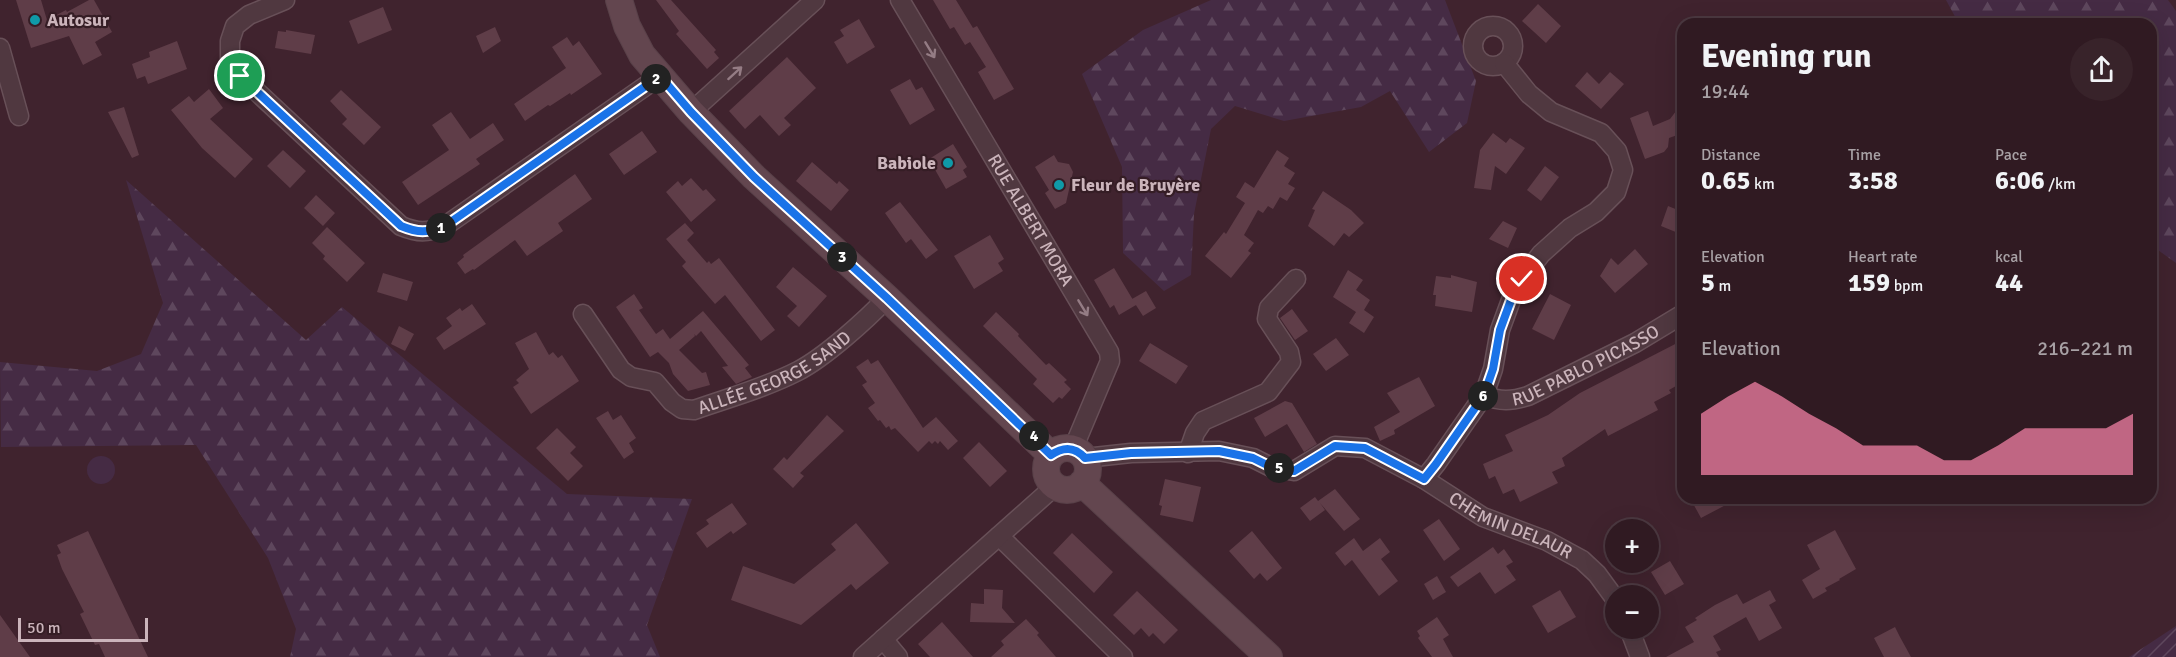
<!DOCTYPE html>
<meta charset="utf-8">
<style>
:root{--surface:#301a22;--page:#38232a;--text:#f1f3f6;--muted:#a8a1a5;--line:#4b3840;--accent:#fd87ac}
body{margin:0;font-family:Signika,sans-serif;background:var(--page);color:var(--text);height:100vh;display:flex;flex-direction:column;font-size:22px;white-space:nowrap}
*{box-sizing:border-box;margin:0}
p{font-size:20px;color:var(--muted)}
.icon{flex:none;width:33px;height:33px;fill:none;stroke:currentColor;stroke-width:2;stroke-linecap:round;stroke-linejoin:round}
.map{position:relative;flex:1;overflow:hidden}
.sheet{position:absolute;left:1677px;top:18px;width:480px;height:486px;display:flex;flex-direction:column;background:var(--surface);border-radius:18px;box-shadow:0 6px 24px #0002,0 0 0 2px var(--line)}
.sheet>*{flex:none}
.tools{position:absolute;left:1605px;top:519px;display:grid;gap:12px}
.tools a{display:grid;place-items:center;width:54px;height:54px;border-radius:50%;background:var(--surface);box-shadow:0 6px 24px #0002,0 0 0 2px var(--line);font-size:30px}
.scale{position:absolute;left:18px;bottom:15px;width:130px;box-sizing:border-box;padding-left:6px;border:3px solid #cbb4bb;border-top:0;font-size:16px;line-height:21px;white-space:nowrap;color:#cbb4bb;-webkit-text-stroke:4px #351d25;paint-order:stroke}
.pin{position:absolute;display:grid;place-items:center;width:51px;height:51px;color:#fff;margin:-26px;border:3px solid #fff;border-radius:50%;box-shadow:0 2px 6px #0007}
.km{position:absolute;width:30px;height:30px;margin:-15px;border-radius:50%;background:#222;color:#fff;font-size:16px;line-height:30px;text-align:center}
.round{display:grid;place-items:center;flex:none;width:63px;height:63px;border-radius:32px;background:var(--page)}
.overview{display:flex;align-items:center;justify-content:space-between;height:102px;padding:0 24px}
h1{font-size:33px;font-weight:700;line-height:45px}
.metrics{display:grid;grid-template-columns:repeat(3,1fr);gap:9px;height:102px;padding:6px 24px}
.metrics div{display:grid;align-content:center}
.metrics b{font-size:26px;font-weight:700}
.metrics small{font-size:16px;font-weight:400}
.metrics p{font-size:16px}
.chart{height:168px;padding:12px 24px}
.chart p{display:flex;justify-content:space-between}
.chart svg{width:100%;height:108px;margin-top:6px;fill:var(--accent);opacity:.7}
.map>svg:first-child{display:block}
.forest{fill:url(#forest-firs)}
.garden{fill:url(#garden-furrows)}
.pitch{fill:#452b44}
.building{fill:#5f3d48}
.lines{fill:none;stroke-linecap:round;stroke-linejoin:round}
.street-casing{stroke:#685058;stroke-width:21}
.secondary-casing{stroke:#594149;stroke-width:28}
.street{stroke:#503840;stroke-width:18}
.secondary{stroke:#63464f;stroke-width:26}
.oneway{stroke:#947c84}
.route-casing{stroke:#fff;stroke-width:12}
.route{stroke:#1a73e8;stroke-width:8}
.culture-dot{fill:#0f9aa8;stroke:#351d25;stroke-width:2}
.labels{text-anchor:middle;stroke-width:4.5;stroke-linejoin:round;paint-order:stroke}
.poi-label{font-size:18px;font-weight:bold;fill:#cbb4bb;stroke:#351d25;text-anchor:start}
.street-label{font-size:18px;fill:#cbb4bb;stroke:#351d25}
</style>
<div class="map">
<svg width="2176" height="657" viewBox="0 0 2176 657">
<defs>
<pattern id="forest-firs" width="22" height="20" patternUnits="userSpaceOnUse" patternTransform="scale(1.5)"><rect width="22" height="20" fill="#452b44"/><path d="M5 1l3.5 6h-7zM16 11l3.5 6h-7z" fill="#5e475d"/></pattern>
<pattern id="garden-furrows" width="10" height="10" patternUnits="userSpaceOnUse" patternTransform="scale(1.5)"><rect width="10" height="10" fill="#452b44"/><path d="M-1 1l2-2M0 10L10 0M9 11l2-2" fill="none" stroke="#5e475d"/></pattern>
</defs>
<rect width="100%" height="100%" fill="#40232e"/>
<!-- forest -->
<path class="forest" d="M1211,0H1445L1476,81L1467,123L1429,152L1390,91L1361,107L1284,121L1235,106L1211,129L1194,214L1191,275L1164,291L1123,253L1122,167L1082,74L1143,30Z
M1946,0H2168L2176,11V263L2151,245V24H1959Z
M126,180L306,340L342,307L567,494L692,499L647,625L660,657H290L296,629L268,558L196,445L1,447L0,362L97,371L141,354L163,303Z"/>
<!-- garden -->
<path class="garden" d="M2176,626V657H2129Z"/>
<!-- pitch -->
<path class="pitch" d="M87 470a14 14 0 1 1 28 0a14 14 0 1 1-28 0Z"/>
<!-- building -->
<path class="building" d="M16,0H41L47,20L66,10L67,12L89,0H94L112,32L95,42L102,55L83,65L69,36L31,48Z
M656,0H671L716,50L714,52L719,58L707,69L676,34L679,31Z
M933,0H956L973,28L977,26L1014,89L994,100L978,72L986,67L970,42L965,45L954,27L950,29Z
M1538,4L1561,26L1546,43L1522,21Z
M383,7L392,30L358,44L349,21Z
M859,19L875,47L847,64L834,42L844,36L840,30Z
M495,27L501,41L483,53L476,36Z
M286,30L315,35L311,54L275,48L278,31L286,32Z
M567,37L573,46L579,41L602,74L571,95L570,93L550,106L548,105L525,121L514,104L566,68L552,47Z
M177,41L187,69L148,84L145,76L137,79L132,64L150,57L149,52Z
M787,57L816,88L784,118L791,125L779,136L760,115L745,129L729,111Z
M1587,72L1599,84L1610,72L1624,84L1601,109L1575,86Z
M910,79L916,90L922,87L935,110L910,125L890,90Z
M209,89L223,108L210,119L253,159L235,178L202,148L171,110L189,96L194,102Z
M341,90L381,127L364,145L342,124L347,119L330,101Z
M1683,102V133L1669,138L1668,147L1664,152L1645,159L1630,118L1648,111L1653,126L1670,119Z
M124,107L139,155L132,158L108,112Z
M451,112L470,139L493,123L504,140L476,159L480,164L418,205L402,182L449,150L432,125Z
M642,131L657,152L624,175L609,154Z
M1493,133L1506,143L1510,138L1525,148L1506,174L1495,166L1491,190L1474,188L1480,150Z
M953,144L967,167L963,170L967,177L946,189L929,159Z
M283,150L306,171L290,188L267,166Z
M1277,150L1289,158L1284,166L1295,173L1288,184L1295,188L1287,201L1280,197L1273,209L1268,206L1263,213L1258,210L1244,235L1254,243L1248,251L1251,253L1231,278L1205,256L1224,232L1226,234L1245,203L1236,197L1245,182L1254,188Z
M1054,155L1058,162L1069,164L1073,172L1066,203L1055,209L1045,193L1049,190L1035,167Z
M812,162L837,184L839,181L849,190L831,211L796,181Z
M1545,166L1559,177L1541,201L1527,190Z
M575,174L592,199L558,223L563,231L527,256L515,240L474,270L473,269L465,274L457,263L464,257L463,255Z
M691,178L703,191L706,189L716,200L691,222L666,192L678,181L682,186Z
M1323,191L1351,210L1364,223L1349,237L1344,233L1334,246L1308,226L1315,210L1312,209Z
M316,195L335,213L323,226L304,208Z
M900,202L938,250L926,259L911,239L906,243L885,213Z
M1668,206L1683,212V235L1661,226Z
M1503,221L1517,228L1508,248L1489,239Z
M685,223L694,233L687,240L707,263L709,261L711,264L719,258L775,330L761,341L725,295L715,304L682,266L686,262L666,239Z
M327,227L365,263L347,282L323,259L325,256L312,243Z
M990,235L1004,259L998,263L1003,271L974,289L954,256Z
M1635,249L1648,264L1615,293L1600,276L1611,258L1618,265Z
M793,267L827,296L799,327L787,316L797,306L776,287Z
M1114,268L1136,305L1119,315L1114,305L1110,308L1094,280Z
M1348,270L1363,280L1356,290L1370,300L1364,310L1374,317L1364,333L1349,323L1356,312L1333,297Z
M383,273L413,282L407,301L377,292Z
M1451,275L1477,282L1472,312L1435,306L1436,295H1433L1436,276L1451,278Z
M1146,291L1156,308L1143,316L1132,299Z
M634,294L643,308L639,310L656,334L663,329L670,339L703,311L749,365L745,368L752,377L736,384L722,367L728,366L701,331L696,336L694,334L695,336L679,350L702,373L706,372L710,385L688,391L673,374L669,363L658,352L650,357L616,307Z
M1550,294L1571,305L1554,340L1532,329Z
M472,304L486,324L444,350L436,338L452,326L446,318L460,308L462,311Z
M1292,309L1308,331L1295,340L1280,318Z
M996,312L1019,334L1018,336L1046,365L1049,363L1067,380L1064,382L1071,389L1062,399L1059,397L1053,403L1033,384L1037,379L983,326Z
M399,326L414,334L405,351L391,344Z
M536,332L549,355L553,352L558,358L562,355L579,381L531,414L513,387L519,383L516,380L529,369L515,343Z
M1336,338L1349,355L1326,371L1313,354Z
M1683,340V382L1669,390L1671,393L1654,402L1658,410L1608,436L1605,429L1562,458L1565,466L1552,472L1558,483L1520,502L1514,489L1503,494L1495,476L1489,479L1483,464L1513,451L1505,435L1548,415L1580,393Z
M1150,343L1188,366L1176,384L1139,361Z
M868,359L871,364L878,360L923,428L936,417L958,441L948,450L940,441L938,444L935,441L932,444L929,441L918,452L895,428L891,430L889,426L886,428L880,420L878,421L868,408L875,403L862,385L867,382L856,367Z
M1419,377L1435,406L1394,430L1395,434L1380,441L1374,427L1400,412L1387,393Z
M1285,401L1292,403L1317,444L1304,452L1287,424L1265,437L1254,418Z
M608,411L613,420L621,415L636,438L629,443L634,452L624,459L596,418Z
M827,415L844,431L800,473L804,476L793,488L773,469L784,457L787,460Z
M557,428L576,447L570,453L583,466L568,481L536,448Z
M979,442L1007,471L990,487L963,458Z
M1165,479L1201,487L1193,522L1160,515L1162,506L1159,505Z
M1335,489L1360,519L1344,531L1320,503L1325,510L1310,521L1300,508L1315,497L1318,501Z
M1690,498H1739L1701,518Z
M732,503L747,524L733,534L731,531L707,548L696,533L709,524L706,520Z
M1439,519L1460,549L1444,561L1423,530Z
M856,523L889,563L856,590L851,584L801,625L731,600L743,566L794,584L836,550L831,544Z
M1835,530L1856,569L1839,579L1840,580L1825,588L1827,591L1813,599L1802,580L1820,569L1807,545Z
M88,531L148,657H105L99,644L95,645L80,614L84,612L62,569L57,555L61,553L57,545Z
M1252,531L1282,568L1267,581L1260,573L1254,579L1229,551Z
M1072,533L1113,572L1094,593L1053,553Z
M1354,538L1363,551L1380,538L1390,552L1381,559L1398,581L1379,596L1352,560L1345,566L1335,553Z
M1493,547L1498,554L1504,549L1513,562L1506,566L1516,580L1495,594L1480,572L1458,587L1450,577Z
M1670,561L1684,584L1665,595L1651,572Z
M1437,576L1446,592L1433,600L1424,584Z
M984,589L1003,590L1002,608L1015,623L970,622L971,603L984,604Z
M1560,590L1576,617L1548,633L1532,606Z
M1770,590L1776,601L1769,605L1782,628L1759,641L1746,617L1713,636L1721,650L1716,652L1719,657H1666L1694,642L1685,627L1697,620L1695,618L1715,605L1737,594L1743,604Z
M1137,591L1178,630L1164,644L1153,633L1149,637L1141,628L1134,635L1113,615Z
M0,615L30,657H0Z
M1437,617L1449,635L1443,639L1453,657H1432L1418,638L1420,636L1417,631Z
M1026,619L1039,633L1037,635L1056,657H991L1004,645L1001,641Z
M942,622L973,657H930L918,644Z
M1895,627L1900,637L1911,657H1884L1874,638Z"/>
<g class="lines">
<!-- street casing -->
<g class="street-casing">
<g id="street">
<path d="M285,0L249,15L235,26L230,41V59L240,76L401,226C418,233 427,233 445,226L660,76"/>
<path id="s1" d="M900,0L1109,352L1110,361L1073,449"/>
<circle cx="1493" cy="46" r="20"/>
<path d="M0,48L19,116"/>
<path d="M691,112L815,0"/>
<path id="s2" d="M583,314L621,370L631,377L655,382L672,402L682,409L694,410C728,398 765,388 798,371C825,357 866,320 887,298"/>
<path id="s3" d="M1484,395C1500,402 1512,401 1528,396L1635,343L1683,314"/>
<path d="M1188,453L1195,433L1203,421L1268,392L1291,362L1289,352L1267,319L1269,308L1296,279"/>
<path id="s4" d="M1085,458L1131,453L1219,451L1253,458L1271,467L1294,471L1335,446L1365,448L1424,479L1483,517L1547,541L1582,560L1597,574L1616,600"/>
<path d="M1424,479L1436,464L1484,395L1493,369L1500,330L1511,300L1522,279L1541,254L1570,228L1596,212L1616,192L1623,170L1617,151L1601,133L1551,112L1529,94L1504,63"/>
<path d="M999,536L1123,657"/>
<path d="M1629,628L1640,657"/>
<path d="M883,639L898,657"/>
<path d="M863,657L1055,486"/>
</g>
</g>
<!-- secondary casing -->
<g class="secondary-casing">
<path id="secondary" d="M619,0L627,26L642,55L691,112L754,177L887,298L1051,455
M1046 469a21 21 0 1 1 42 0a21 21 0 1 1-42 0Z
M1082,483L1269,657"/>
</g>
<!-- street -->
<use href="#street" class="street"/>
<!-- secondary -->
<use href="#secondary" class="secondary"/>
</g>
<!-- one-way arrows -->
<defs><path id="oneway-shaft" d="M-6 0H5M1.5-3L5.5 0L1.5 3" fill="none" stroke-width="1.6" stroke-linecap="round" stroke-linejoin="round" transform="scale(1.5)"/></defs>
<g class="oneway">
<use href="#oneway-shaft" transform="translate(930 50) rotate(59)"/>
<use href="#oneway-shaft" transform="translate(735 73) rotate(-42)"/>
<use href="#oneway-shaft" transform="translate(1083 308) rotate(59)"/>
</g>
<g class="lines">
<!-- route casing -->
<g class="route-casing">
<path id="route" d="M240,76L401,226C418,233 427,233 445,226L660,76L691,112L754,177L887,298L1051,455C1064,446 1075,447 1085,458L1131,453L1219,451L1253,458L1271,467L1294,471L1335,446L1365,448L1424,479L1436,464L1484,395L1493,369L1500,330L1511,300L1522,279"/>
</g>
<!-- route -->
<use href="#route" class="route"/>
</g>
<!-- markers -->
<g class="culture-dot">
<circle cx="35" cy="20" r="6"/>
<circle cx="948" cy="163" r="6"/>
<circle cx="1059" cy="185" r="6"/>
</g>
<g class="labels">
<!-- poi labels -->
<g class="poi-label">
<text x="47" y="26">Autosur</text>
<text x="936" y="169" text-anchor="end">Babiole</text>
<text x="1071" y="191">Fleur de Bruyère</text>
</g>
<!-- street labels -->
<g class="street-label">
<text dy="6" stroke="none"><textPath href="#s1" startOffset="256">RUE ALBERT MORA</textPath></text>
<text dy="6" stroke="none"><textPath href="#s3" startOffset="110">RUE PABLO PICASSO</textPath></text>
<text dy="6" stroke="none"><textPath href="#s2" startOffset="244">ALLÉE GEORGE SAND</textPath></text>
<text dy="6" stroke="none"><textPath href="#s4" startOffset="456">CHEMIN DELAUR</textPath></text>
</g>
</g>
</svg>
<div class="tools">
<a>+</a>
<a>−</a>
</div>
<div class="scale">50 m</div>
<div class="pin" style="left:240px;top:76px;background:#1e9e55"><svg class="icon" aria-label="arrive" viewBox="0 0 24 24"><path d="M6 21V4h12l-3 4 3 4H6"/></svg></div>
<div class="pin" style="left:1522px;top:279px;background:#d93025"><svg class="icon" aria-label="check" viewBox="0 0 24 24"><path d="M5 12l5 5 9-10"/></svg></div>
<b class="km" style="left:441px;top:228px">1</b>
<b class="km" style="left:656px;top:79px">2</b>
<b class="km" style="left:842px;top:257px">3</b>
<b class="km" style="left:1034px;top:436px">4</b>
<b class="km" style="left:1279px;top:468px">5</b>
<b class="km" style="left:1483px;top:396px">6</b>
<section class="sheet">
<div class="overview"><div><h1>Evening run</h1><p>19:44</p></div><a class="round"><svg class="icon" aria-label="share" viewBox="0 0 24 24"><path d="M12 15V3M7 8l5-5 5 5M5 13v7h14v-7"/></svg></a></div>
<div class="metrics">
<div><p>Distance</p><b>0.65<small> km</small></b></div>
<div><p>Time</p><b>3:58</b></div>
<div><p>Pace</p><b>6:06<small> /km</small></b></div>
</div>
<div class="metrics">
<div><p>Elevation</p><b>5<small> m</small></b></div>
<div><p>Heart rate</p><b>159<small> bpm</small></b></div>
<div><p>kcal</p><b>44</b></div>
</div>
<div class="chart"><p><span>Elevation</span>216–221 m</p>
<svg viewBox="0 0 160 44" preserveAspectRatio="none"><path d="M0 44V19L10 12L20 6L30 12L40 19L50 25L60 32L70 32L80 32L90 38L100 38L110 32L120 25L130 25L140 25L150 25L160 19V44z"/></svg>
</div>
</section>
</div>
